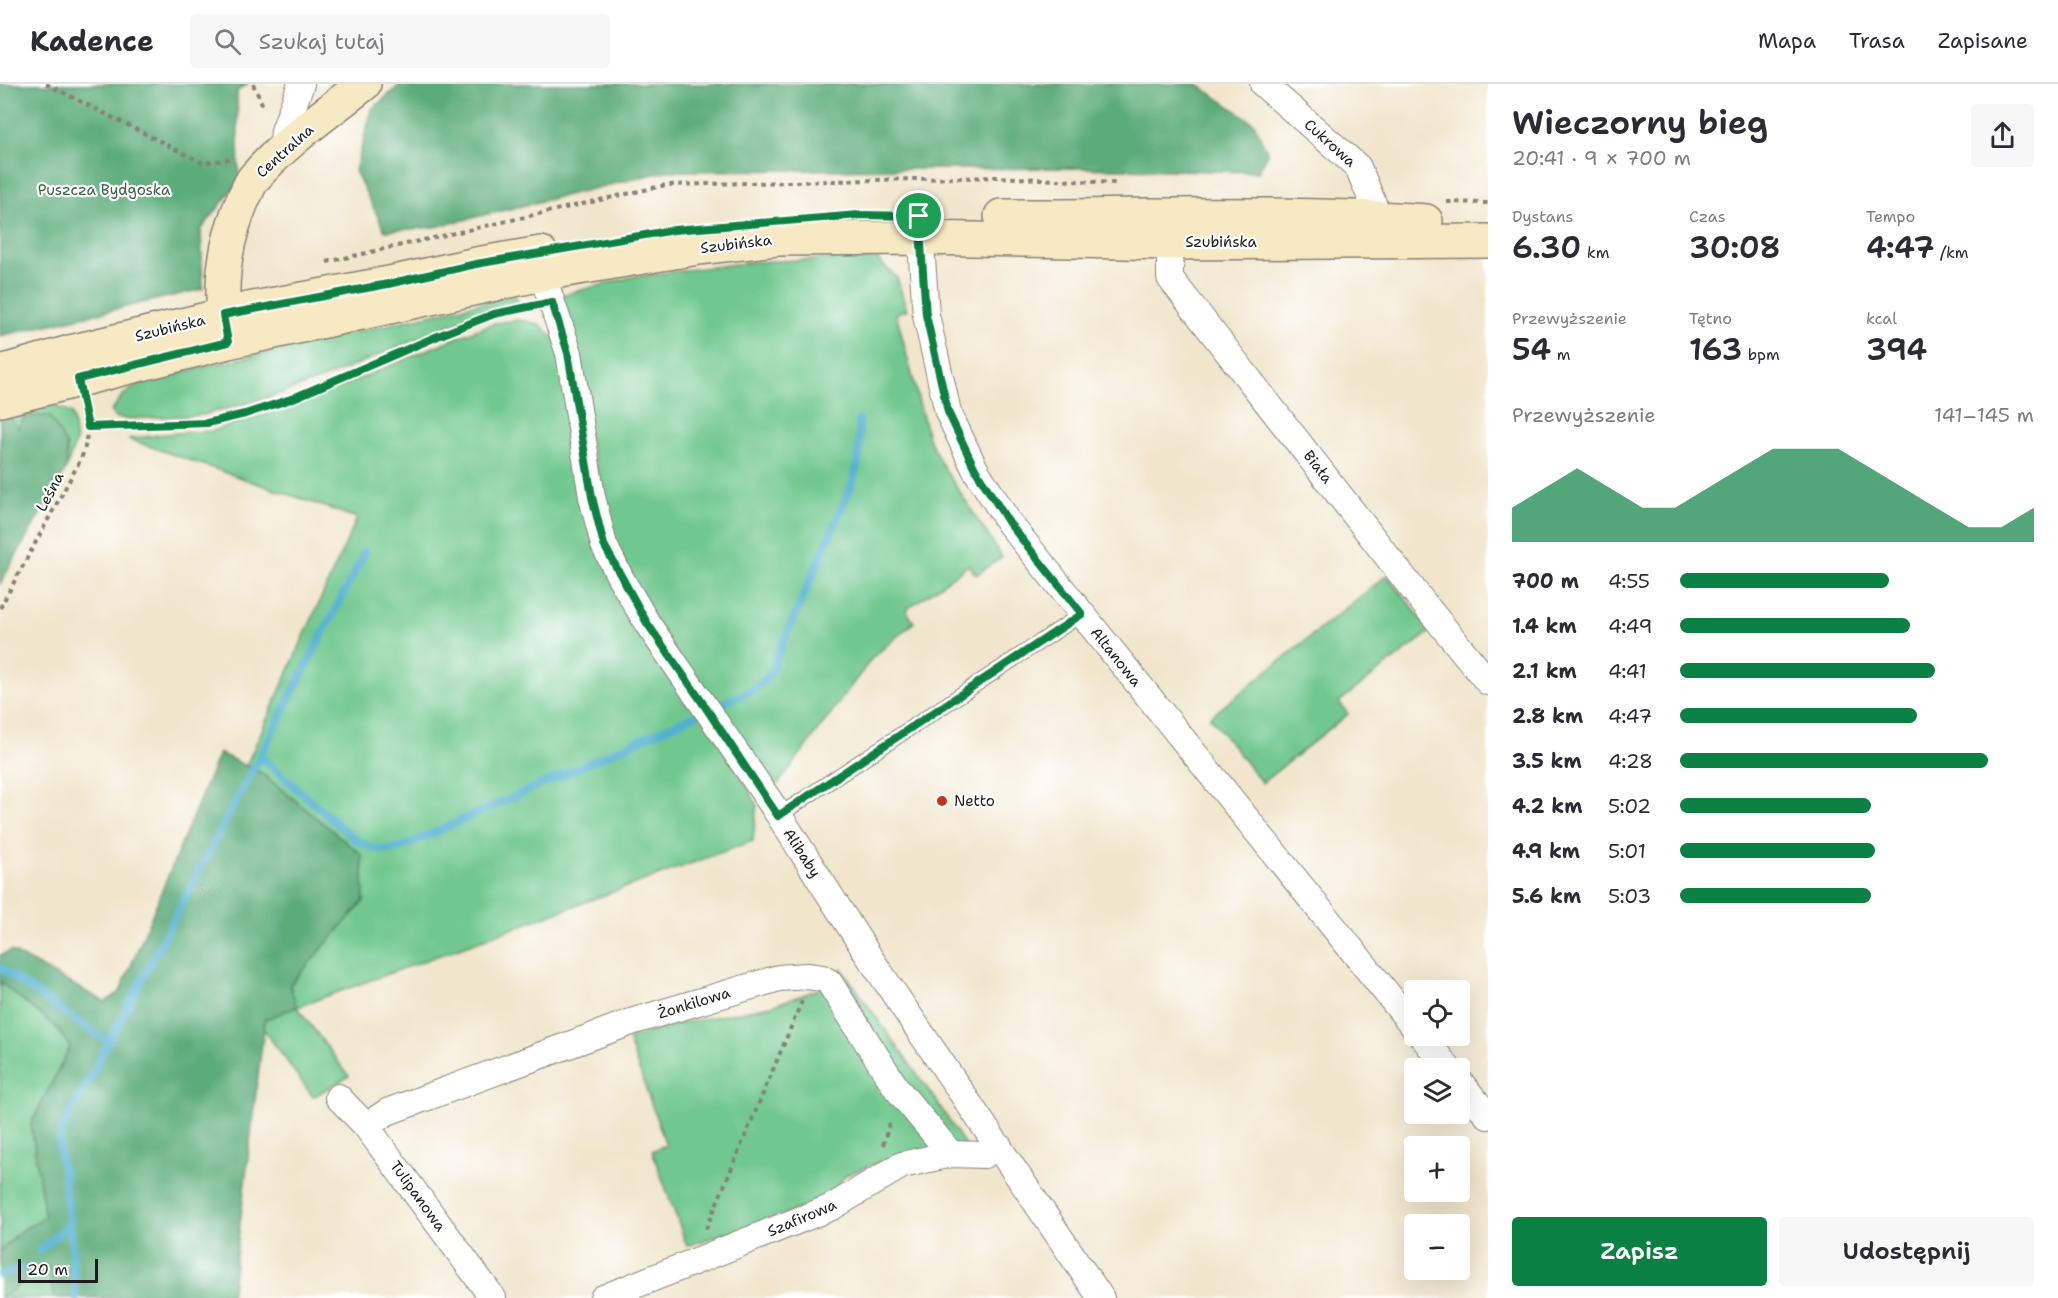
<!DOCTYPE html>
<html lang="pl">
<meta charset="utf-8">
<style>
:root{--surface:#fff;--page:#f7f7f7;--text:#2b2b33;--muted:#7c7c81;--line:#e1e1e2;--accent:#0b8043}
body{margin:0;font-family:"Shantell Sans",sans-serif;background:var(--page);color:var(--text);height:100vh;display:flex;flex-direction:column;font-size:22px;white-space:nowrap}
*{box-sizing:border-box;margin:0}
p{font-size:20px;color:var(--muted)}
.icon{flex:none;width:33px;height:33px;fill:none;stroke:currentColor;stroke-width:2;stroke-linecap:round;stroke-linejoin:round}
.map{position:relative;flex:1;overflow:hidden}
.panel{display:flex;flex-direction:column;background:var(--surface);width:570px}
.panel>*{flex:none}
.controls{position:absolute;left:1404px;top:896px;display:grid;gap:12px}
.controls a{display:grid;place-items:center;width:66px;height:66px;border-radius:6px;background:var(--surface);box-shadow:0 6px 24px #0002;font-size:30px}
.scale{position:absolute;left:18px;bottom:15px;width:80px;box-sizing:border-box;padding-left:6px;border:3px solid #1c1c1c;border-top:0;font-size:16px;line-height:21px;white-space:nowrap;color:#1c1c1c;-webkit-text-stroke:4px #fff;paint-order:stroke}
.pin{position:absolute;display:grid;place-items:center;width:51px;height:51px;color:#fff;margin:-26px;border:3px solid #fff;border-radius:50%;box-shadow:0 2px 6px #0007}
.round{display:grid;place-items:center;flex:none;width:63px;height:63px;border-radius:6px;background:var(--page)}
.headline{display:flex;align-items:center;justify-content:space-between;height:102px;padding:0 24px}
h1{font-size:33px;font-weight:600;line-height:45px}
.metrics{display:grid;grid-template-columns:repeat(3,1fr);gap:9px;height:102px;padding:6px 24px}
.metrics div{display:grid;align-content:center}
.metrics b{font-size:30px;font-weight:600}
.metrics small{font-size:16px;font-weight:400}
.metrics p{font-size:16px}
.chart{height:168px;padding:12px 24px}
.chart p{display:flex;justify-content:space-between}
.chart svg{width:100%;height:108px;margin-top:6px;fill:var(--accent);opacity:.7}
.cta{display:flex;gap:12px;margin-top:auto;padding:12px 24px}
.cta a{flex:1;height:69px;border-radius:6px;background:var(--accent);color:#fff;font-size:24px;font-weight:600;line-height:69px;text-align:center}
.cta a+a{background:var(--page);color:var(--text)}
ul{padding:0 24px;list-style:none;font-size:20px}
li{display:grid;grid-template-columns:96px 72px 1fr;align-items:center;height:45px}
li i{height:15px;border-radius:8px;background:var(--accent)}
header{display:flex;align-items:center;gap:36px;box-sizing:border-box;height:84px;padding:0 30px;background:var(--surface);border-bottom:2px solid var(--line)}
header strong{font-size:28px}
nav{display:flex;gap:33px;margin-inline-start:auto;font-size:21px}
.search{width:420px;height:54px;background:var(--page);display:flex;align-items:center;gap:15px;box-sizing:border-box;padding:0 21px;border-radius:6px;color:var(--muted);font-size:22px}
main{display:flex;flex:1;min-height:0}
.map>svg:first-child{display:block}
.green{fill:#71c88e;stroke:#467255;stroke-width:1.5}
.forest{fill:#5cac79;stroke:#3c644a;stroke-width:1.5}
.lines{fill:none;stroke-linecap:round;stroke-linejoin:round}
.stream{stroke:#52b0d0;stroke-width:8}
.lane-casing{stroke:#868174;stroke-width:16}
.street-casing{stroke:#868174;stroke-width:28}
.secondary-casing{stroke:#868174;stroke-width:36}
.path{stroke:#868174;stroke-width:4;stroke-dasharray:4.5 4.5;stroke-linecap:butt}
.lane{stroke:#fff;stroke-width:14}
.street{stroke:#fff;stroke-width:26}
.secondary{stroke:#f7e9c3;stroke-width:33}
.route-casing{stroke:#fff;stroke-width:12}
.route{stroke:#0b8043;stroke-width:8}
.poi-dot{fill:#c8321e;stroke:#fff;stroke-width:2}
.labels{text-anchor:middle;stroke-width:4.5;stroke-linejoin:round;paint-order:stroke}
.street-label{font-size:15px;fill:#1c1c1c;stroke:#fff}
.park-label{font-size:15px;fill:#3e614a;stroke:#fff}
.poi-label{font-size:15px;fill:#1c1c1c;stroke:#fff;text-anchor:start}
</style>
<header>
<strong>Kadence</strong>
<div class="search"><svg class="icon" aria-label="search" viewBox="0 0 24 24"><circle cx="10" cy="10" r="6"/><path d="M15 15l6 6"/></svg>Szukaj tutaj</div>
<nav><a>Mapa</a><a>Trasa</a><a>Zapisane</a></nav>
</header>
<main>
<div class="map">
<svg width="1488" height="1214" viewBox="0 0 1488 1214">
<rect width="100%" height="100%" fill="#fff"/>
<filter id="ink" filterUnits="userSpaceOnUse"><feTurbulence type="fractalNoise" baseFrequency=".0167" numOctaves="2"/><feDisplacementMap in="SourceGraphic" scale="12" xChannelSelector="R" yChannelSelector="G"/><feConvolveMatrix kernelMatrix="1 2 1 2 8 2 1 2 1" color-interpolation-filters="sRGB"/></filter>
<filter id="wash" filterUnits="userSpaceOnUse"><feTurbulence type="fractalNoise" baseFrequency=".008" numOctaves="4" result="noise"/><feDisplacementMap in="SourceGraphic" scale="24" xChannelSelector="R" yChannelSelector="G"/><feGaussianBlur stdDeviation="1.35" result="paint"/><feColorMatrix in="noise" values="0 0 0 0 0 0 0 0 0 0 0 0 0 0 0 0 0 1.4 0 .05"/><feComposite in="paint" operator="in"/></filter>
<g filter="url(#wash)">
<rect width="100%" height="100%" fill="#f1e6cc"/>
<!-- green -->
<path class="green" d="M855,174L877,175L897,194L907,226L896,229L928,353L941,379L1002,473L976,491L969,481L906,526L914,538L872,574L779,699L770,705L655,537L611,453L559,212L631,193L752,178Z
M515,211L518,216L515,220L481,228L322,295L273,312L203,331L127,335L114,333L111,327L122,312L143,297Z
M518,236L539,240L557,257L590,443L757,720L753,757L297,923L349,992L313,1013L264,946L265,935L296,923L290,901L364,817L362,771L261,689L246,682L357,434L128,355L175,349L212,347L303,319L453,255L495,239Z
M52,320L72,330L76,357L66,385L67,362L18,344L8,331Z
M1387,491L1431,547L1339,618L1348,630L1262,699L1210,633Z
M842,885L937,1018L965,1061L891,1074L846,1091L833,1107L812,1121L687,1162L652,1067L666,1061L628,955L677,940L771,922L825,903Z
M0,898L56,943L70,963L31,1040L45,1133L19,1148L0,1168Z
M41,1181L49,1182L54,1214H0L14,1205Z"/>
<!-- forest -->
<path class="forest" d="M0,0H248L237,7L239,97L201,146L203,205L0,252Z
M401,0H1197L1254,39L1268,70L1258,88L1074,84L667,87L435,143L385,147L355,87L372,25Z
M0,329L8,331L18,344L25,332H50L67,362L66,385L0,500Z
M219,669L261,689L362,771L364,817L290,901L297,923L265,935L231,1214H54L49,1183L41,1181L14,1205L0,1214V1168L19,1148L45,1133L31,1040L70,963L56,943L0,898V871L11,867L105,918L120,908Z"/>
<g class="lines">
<!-- stream -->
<path class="stream" d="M720,620C737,613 756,607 768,593L850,405C860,377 860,366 859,336
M260,672L365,468
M0,884L108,958
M40,1166L70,1139
M0,1191L21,1185
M76,1214L70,1139L59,1060L60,1050L260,672L356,756C375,765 379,768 400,764L700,629"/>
</g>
</g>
<g filter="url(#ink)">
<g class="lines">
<!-- lane casing -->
<g class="lane-casing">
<path id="lane" d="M778,732L1082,530"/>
</g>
<!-- street casing -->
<g class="street-casing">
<path id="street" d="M1263,0L1358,83L1373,119V133
M282,65L284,47L301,0
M919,132L926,231L948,328L975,385L1009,439L1414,943
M1170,159V194L1426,522L1488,598
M542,190L569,269L592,413L604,461L620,493L647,539L773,722L870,874L1101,1214
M1421,951L1448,984
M1460,998L1488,1032
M338,1013L366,1042L493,1214
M366,1042L387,1028L634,937L779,894L807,892L822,894L829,898L897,1005L951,1070
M603,1214L832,1123L902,1081L951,1070L984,1071L999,1062"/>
</g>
<!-- secondary casing -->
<g class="secondary-casing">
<path id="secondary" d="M1001,132C1143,132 1285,127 1426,137
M227,253C218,205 224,158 244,113C248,106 250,98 255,93C286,57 327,29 364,0
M0,288L70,268L248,225L389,199L476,180L541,169
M0,316L228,258L542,190L698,164L777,155L919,154L1170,159L1488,157"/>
</g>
<!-- path -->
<path class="path" d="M46,0L203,79L230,75
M253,0L264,24
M1447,118L1488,119
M327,178L666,101L998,93L1115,99
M88,343L207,339L245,330L291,315L478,236
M0,524L81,375C88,357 88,344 84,326
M883,1061L890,1037
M706,1145L802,917"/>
<!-- lane -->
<use href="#lane" class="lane"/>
<!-- street -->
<use href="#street" class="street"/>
<!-- secondary -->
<use href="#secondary" class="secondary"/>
</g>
</g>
<g class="lines" filter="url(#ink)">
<!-- route casing -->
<g class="route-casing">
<path id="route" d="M859,131L919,132L926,231L948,328L975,385L1009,439L1082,530L778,732L702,618L647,539L604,461L592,413L568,269L552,218L494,230L438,252L291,315L245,330L207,339L88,343L78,295L228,258L223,231L388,200L476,180L674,146Z"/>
</g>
<!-- route -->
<use href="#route" class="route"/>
</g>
<!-- markers -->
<circle class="poi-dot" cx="942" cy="717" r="6"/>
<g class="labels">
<!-- street labels -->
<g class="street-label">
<text transform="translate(1330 59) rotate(42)" y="5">Cukrowa</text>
<text transform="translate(285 67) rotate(-42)" y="5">Centralna</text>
<text x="1221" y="163">Szubińska</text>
<text transform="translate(736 160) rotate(-7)" y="5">Szubińska</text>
<text transform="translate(170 244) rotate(-14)" y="5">Szubińska</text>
<text transform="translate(1318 383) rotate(52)" y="5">Biała</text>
<text transform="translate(50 408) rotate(-62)" y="5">Leśna</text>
<text transform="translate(1116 573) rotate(51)" y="5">Altanowa</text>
<text transform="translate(802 769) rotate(57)" y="5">Alibaby</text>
<text transform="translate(694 919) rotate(-17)" y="5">Żonkilowa</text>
<text transform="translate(418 1112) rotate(54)" y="5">Tulipanowa</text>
<text transform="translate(802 1134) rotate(-23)" y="5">Szafirowa</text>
</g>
<!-- park labels -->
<g class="park-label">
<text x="104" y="111">Puszcza Bydgoska</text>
</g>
<!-- poi labels -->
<g class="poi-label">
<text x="954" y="722">Netto</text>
</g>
</g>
</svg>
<div class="controls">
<a><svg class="icon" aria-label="locate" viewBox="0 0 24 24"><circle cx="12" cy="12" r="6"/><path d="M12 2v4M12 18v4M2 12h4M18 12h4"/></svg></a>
<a><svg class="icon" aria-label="layers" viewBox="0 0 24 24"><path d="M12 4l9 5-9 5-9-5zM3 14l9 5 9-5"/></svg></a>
<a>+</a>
<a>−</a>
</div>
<div class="scale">20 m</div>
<div class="pin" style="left:919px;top:132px;background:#1e9e55"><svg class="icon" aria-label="arrive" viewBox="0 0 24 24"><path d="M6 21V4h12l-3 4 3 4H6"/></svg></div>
</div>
<section class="panel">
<div class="headline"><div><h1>Wieczorny bieg</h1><p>20:41 · 9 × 700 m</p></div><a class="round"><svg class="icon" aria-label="share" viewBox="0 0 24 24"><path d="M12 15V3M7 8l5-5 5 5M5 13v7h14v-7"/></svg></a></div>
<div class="metrics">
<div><p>Dystans</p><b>6.30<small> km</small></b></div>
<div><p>Czas</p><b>30:08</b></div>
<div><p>Tempo</p><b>4:47<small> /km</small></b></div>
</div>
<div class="metrics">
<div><p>Przewyższenie</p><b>54<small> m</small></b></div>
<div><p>Tętno</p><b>163<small> bpm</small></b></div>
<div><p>kcal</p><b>394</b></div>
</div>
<div class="chart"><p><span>Przewyższenie</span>141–145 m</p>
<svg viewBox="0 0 160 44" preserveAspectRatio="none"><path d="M0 44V30L10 22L20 14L30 22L40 30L50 30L60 22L70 14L80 6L90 6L100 6L110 14L120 22L130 30L140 38L150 38L160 30V44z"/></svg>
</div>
<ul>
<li><b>700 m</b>4:55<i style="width:59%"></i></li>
<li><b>1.4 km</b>4:49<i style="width:65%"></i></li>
<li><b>2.1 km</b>4:41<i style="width:72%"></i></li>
<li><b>2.8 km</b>4:47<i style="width:67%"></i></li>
<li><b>3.5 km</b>4:28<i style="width:87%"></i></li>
<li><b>4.2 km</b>5:02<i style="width:54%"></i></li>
<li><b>4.9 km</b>5:01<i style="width:55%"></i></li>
<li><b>5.6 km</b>5:03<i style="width:54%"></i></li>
</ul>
<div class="cta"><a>Zapisz</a><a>Udostępnij</a></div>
</section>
</main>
